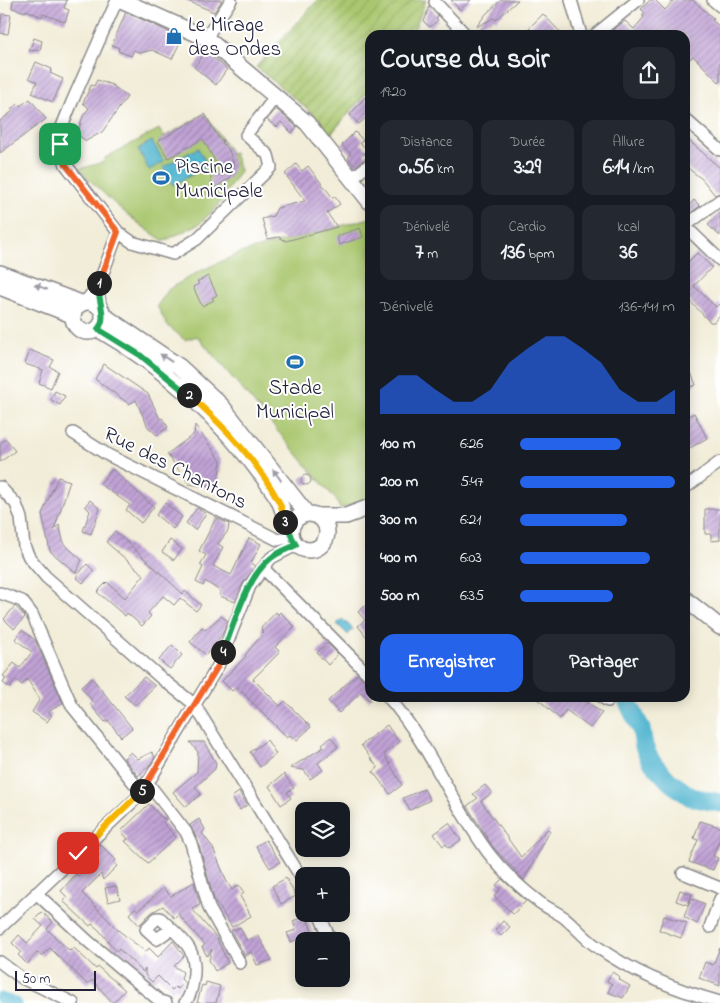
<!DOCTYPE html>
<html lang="fr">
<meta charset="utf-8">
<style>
:root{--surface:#171b24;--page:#242831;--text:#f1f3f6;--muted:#9ea1a6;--accent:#2563eb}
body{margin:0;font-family:"Indie Flower",sans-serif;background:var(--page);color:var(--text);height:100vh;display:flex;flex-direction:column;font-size:19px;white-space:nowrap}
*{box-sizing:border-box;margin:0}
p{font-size:16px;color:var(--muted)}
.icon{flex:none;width:28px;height:28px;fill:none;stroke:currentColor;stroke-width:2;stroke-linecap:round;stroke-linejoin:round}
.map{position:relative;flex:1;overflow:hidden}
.drawer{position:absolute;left:365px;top:30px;width:325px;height:672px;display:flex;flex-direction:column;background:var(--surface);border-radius:15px;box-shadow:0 2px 12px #0003}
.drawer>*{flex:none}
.fabs{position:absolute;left:295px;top:802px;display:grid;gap:10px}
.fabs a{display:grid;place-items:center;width:55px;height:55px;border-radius:10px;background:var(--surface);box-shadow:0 2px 12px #0003;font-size:25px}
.scale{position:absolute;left:15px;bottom:12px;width:81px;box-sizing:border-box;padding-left:5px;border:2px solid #22223b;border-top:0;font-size:14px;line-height:18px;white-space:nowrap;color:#22223b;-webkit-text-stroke:4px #fff;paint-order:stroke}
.pin{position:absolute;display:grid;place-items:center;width:42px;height:42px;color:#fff;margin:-21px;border-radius:10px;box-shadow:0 2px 8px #0006}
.km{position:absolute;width:25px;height:25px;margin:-12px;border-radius:50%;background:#222;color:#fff;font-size:14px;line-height:25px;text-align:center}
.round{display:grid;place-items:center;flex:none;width:52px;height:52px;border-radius:15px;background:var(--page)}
.headline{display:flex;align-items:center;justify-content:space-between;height:85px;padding:0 15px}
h1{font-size:28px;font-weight:700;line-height:38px}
.figures{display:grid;grid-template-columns:repeat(3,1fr);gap:8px;height:85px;padding:5px 15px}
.figures div{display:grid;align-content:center;border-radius:12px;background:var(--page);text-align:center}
.figures b{font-size:21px;font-weight:700}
.figures small{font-size:14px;font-weight:400}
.figures p{font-size:14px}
.chart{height:140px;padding:10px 15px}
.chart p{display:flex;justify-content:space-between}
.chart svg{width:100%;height:90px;margin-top:5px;fill:var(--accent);opacity:.7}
.action{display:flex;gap:10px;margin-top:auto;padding:10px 15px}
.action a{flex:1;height:58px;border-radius:15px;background:var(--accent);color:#fff;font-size:20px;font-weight:700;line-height:58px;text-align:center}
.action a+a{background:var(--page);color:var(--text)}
ul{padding:0 15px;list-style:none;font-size:16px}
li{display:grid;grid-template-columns:80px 60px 1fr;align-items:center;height:38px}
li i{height:12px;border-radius:6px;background:var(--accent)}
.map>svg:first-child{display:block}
.park{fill:#aac76f;stroke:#667455}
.garden{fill:url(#garden-furrows);stroke:#667455}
.water{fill:#52b6d0;stroke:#3a6c86}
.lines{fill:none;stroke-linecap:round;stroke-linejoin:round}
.canal{stroke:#52b6d0;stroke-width:11}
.river{stroke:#52b6d0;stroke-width:19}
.building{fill:url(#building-hatch)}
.street-casing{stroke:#8a888a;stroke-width:14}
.secondary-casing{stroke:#8a888a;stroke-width:18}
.street{stroke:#fff;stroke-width:11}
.secondary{stroke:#fff;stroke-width:15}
.oneway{fill:#9c9ca7}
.split-1-casing{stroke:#fff;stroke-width:10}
.split-2-casing{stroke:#fff;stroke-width:10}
.split-3-casing{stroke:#fff;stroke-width:10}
.split-4-casing{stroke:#fff;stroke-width:10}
.split-5-casing{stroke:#fff;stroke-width:10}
.split-6-casing{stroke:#fff;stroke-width:10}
.split-1{stroke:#f0652b;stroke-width:6}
.split-2{stroke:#22a559;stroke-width:6}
.split-3{stroke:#f5b400;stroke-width:6}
.split-4{stroke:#22a559;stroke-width:6}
.split-5{stroke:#f0652b;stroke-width:6}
.split-6{stroke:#f5b400;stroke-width:6}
.labels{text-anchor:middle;stroke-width:4;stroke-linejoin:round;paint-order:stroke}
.poi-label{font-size:21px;fill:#22223b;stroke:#fff;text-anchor:start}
.street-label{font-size:21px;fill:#22223b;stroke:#fff}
</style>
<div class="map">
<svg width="720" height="1003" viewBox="0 0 720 1003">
<defs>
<pattern id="garden-furrows" width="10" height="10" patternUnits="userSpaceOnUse" patternTransform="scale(1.25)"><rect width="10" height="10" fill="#aac76f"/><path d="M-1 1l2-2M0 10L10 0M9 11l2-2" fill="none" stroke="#92ab61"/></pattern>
<pattern id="building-hatch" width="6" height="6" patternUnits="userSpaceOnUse" patternTransform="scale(1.25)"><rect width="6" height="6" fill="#c1a3d6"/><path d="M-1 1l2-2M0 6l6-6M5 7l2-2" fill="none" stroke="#9c84af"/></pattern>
</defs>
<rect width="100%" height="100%" fill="#fff"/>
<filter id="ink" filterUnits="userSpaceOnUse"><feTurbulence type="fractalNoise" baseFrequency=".02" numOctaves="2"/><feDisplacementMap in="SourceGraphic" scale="10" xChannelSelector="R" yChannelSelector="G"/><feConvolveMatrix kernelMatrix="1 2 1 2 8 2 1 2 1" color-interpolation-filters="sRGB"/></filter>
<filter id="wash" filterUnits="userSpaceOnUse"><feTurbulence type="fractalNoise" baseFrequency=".0096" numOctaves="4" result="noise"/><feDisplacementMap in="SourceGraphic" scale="20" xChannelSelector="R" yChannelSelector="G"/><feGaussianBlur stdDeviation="1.12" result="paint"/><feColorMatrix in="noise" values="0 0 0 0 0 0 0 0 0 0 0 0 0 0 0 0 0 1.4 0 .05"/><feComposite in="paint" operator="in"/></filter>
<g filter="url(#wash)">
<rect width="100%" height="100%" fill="#f2edd8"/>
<!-- park -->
<path class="park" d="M205,114C213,129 224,139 231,154L234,153L240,171L217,207L199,224L164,241C132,221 105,196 79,169L104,162L105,158L159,129L164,137Z
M370,218V498L340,509L336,500L197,336L185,340L167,325L157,306L169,289L198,272L240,253Z"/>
<!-- garden -->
<path class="garden" d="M318,0H426L412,35H370V89L330,135L311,112L256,67Z"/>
<!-- water -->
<path class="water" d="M152,141L164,162L149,170L138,149Z
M198,148L208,166L173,185L163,167Z
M342,619L353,629L348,635L337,624Z"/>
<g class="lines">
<!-- canal -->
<path class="canal" d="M0,998L16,1003"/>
<!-- river -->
<path class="river" d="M626,698L641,729L644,746L650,760L669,781L691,797L720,803"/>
</g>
<g id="blocks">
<!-- building -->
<path class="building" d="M13,0H67L64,8L69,10L65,22L43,14L42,17L26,10V12L12,8Z
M185,0H222L214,12Z
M451,0H471L460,10Z
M501,0H518L496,20L494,18L476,27L486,14Z
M650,0H655L665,10L674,0H693L714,19L712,20L720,27V83L693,56L690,59L685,55V35H615L611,31L625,21L634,29L644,17L642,15L645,13L641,9Z
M429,6L438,16L436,18L438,20L430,27L424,22Z
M126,12L182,38L172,59L152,50L140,53L134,50L131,56L118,51L119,48L112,45Z
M2,14L11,15L8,34L0,33Z
M543,14L563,35H536L529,28Z
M34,38L42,41L40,50L29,51Z
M206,52L227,69L216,85L194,67Z
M36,62L52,69L50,73L63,79L53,102L32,93L37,82L29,78Z
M97,80L112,85L127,97L102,132L86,141L77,134L83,116L89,108L83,103L91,85L94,86Z
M365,97L370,103V114L359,124L350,115Z
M30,99L46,119L0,153V121L13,111L11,109L18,104L20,106Z
M276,109L297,127L292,133L281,122L277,127L267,120Z
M205,114L219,139L223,140L222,143L229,150L234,166L230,178L211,190V172L223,176L203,139L168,158L158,141Z
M355,132L363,140L360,143L368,150L364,153L367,157L355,166L348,158L351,154L342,145Z
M685,137L720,168V193L715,195L702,179L685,166Z
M296,164L302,171L308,166L333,198L335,197L340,204L327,213L337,227L286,241L279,237L268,239L262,219L273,216L277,208L305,201L285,174Z
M694,200L700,206L685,217V210Z
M720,212V236L708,225Z
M360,228L363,237L339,245L337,236Z
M697,253L712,267L694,286L716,307L720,303V315L714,322H710L685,296V265Z
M208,276L217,295L212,298L214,300L202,306L193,287L199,284L197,282Z
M30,350L54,360L50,367L58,371L51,388L39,383L43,370L25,364Z
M685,358L696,385L685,389Z
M104,364L148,394L160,419L162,418L168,427L157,435L148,427L136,400L129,404L95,379Z
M55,391L65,396L60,405L51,400Z
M694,413L707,438L685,451V418Z
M195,425L221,461L217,488L189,484L167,454L194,434Z
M6,439L15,451L0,462V443Z
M112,469L154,507L141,523L126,510L130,505L100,484Z
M301 480a5 5 0 1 1 10 0a5 5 0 1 1-10 0Z
M58,477L70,481L54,530L59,525L64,544L82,560L76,573L50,551L42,514Z
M90,500L100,509L91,534L83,531L90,511L85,506Z
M165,503L182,517L173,529L156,515Z
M197,508L206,514L195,530L186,523Z
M705,509H720V540L711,541V534H705Z
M216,518L229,524L228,531L218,544L223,547L213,566L231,575L249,538L261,544L251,563L256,566L243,583L235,602L220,596V591L205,581L203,586L196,582L203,567L200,565L206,555L199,551Z
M115,531L183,594L185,591L201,605L196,611L180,598L174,605L163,596L148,613L151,616L142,626L127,613L125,616L97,592L107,582L125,598L144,575L106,542Z
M170,540L182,549L174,560L162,552Z
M87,564L94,571L83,583L76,577Z
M370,602V641L358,626L365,620L358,612Z
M15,606L25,617L14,629L4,619Z
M276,612L278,615L280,612L295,627L275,647L280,652L253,679L280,706L285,701L311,727L296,741L290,735L287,737L237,687L232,691L222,681L246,656L245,655L263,634L261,628Z
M221,616L228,621L222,635L206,655L190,642L202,627L205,630Z
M22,630L35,640L63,703L48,712L52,715L47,722L32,712L40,699L27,679L22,685L16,680L10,688L3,683L6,678L3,676L14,663L20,668L32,652L15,639Z
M327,643L338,654L328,665L317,653Z
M172,645L182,655L170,669L159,660Z
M357,674L370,683V701L361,692L339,713L328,701Z
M144,677L155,686L135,705L124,696Z
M92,678L132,728L121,737L108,720L105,722L90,704L93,702L81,687Z
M537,698H552L557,701L560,698H582L602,713L590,728L566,710L560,719Z
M387,725L399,742L384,754L402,785L390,794L373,772L378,768L361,745Z
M331,737L338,747L318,763L323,770L310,779L304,770L290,768L324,747L322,744Z
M267,740L276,754L260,767L250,752Z
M190,742H204L216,763L215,769L195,787L201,794L186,807L173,792L197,772L198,752Z
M131,752L138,759L152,752L155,757L150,765L138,776L124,758Z
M284,774L294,788L287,792L291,798L281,805L269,786Z
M485,785L492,793L481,801L521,857L548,829L550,831L524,880L493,847L467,806L478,798L473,794Z
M424,789L430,800L410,810L403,798Z
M239,792L247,805L240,810L232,797Z
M149,804L161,817L166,819L163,823L176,837L148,863L125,841L128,839L121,831Z
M199,819L205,829L202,833L213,848L226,880L232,890L239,885L244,893L240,896L251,916L232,927L214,899L198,841L190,825Z
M700,821L720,827V838L713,856L718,858L713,870L689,862L698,840L694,838Z
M449,823L461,840L449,848L446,844L443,846L434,834Z
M266,840L280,862L270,868L256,846Z
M100,844L116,860L114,862L117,866L103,880L101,874L82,893L118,930L146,952L149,948L158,957L173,941L184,956L174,966L183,972L181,979L184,982L178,989L175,987L172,990L158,976L152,982L145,975V969L143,972L119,949L117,952L99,930L92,924L90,926L63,901L67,897L61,891L76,874L78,876L93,862L87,856Z
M286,878L296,896L281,904L272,886Z
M502,879L526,901L513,914L494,896L500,889L496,885Z
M194,882L200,905L192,909L216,937L228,963L215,971L209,960L212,949L207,956L202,947L205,945L178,914L174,918L163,906L152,912L139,925L129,914L135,908L138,910L146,904L163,888L171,896Z
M116,886L120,899L108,902L105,888Z
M680,890L692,894L688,905L676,901Z
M691,898L705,904L697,924L684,917Z
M42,912L53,922L47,929L53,935L70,951L73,947L96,969L98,967L125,990L113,1003L92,980L87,984L50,948L42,956L38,952L27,964L18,955L21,952L12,943L19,935L27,943L43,926L35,919Z
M306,916L313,933L291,942L287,933L296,930L293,921Z
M664,916L687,923L681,938L659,930Z
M503,921L510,927L501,936L495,930Z
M240,927L247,941L258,935L272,960L257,965L251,952L245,956L231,931Z
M720,948V986L699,978L705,962L713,965Z
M612,972L620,977L618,979L630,986L623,998L608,992L612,984L607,981Z
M206,982L220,986L216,1003H197L202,985L205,986Z"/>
</g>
</g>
<g filter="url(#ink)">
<use href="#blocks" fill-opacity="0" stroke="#8a888a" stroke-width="1"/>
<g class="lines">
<!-- street casing -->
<g class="street-casing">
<path id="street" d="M571,0L581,35
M713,0L720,6
M435,2L466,35
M595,35L638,0
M206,38L231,0
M685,119L720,150
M352,178L370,164
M685,226L720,260
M685,226L720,200
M118,232L132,242L173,254L197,239L271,167L268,155L246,135L276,96
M98,286L100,307
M85,302L98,286L118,232L66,165L59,141L61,129L72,102L117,0
M73,433L108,455L278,540L291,537
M0,487L16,504L21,518L24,546L29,557L46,577L161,678L194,704L304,882
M685,488L720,462
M263,568L370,676
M0,593L22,601L32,614L72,706L142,793
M389,698C429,744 451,802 487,851C501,870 521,888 539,902C547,908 557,912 565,918C576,927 584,938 596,946C633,973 676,990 720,1002
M603,698L608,701
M147,782L186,832L191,843L209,908L240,963
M683,873L720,888
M36,893L89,942L160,1001L166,1003
M319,914L331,941
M710,927L720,899
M0,928L142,793L218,666L250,586L271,558L296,545
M171,929L157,939L146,929L157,918H160C182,939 199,948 193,981C192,988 190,997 185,1003
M0,962L20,977L73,1003"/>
</g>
<!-- secondary casing -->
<g class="secondary-casing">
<path id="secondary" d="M121,0L206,38L307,123L370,202
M0,273L81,303
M0,287L72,315
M73 317a15 15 0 1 1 30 0a15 15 0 1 1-30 0Z
M103,315L180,367L221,405L307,514
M98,329C166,368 223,421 269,485C272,490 277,496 279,501C284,511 284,520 291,529
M291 532a18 18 0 1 1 36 0a18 18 0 1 1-36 0Z
M319,516H346L370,507
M685,599L720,627"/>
</g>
<!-- street -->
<use href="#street" class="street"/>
<!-- secondary -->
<use href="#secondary" class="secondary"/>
</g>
<!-- one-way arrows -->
<defs><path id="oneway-solid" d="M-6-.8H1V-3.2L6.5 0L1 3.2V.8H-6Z" transform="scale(1.25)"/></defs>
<g class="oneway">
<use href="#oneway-solid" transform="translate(41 287) rotate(-160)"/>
<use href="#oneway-solid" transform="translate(166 358) rotate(-146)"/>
<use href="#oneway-solid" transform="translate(277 475) rotate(-126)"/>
</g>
</g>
<g class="lines" filter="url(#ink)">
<!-- split-1 casing -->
<g class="split-1-casing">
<path id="split-1" d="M60,144L66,165L118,232L99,283"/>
</g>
<!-- split-2 casing -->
<g class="split-2-casing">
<path id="split-2" d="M99,283C96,299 109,316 98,329L140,355L189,395"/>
</g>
<!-- split-3 casing -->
<g class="split-3-casing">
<path id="split-3" d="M189,395C222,424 257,461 278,500C282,506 283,515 285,522"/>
</g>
<!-- split-4 casing -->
<g class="split-4-casing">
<path id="split-4" d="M223,652C235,622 246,578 271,558C278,552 288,549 296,545C290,537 291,529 285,522"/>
</g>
<!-- split-5 casing -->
<g class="split-5-casing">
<path id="split-5" d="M142,791L218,666L223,652"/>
</g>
<!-- split-6 casing -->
<g class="split-6-casing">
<path id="split-6" d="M78,853L142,791"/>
</g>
<!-- split-1 -->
<use href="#split-1" class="split-1"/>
<!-- split-2 -->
<use href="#split-2" class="split-2"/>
<!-- split-3 -->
<use href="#split-3" class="split-3"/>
<!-- split-4 -->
<use href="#split-4" class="split-4"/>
<!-- split-5 -->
<use href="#split-5" class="split-5"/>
<!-- split-6 -->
<use href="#split-6" class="split-6"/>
</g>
<!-- icons -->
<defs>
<g id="shop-bare" transform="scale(1.35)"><path d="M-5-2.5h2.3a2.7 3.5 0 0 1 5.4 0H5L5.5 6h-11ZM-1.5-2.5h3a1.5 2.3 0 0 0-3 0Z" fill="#1f6fb2" stroke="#fff" stroke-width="2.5" paint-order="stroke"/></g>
<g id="stadium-bare" transform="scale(1.35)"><path d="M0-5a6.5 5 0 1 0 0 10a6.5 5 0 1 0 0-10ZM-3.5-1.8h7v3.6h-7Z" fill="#1f6fb2" stroke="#fff" stroke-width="2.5" paint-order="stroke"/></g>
</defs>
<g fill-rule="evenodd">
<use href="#shop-bare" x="174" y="36"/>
<use href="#stadium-bare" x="161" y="178"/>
<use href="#stadium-bare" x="295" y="362"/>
</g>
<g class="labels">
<!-- poi labels -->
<g class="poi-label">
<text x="188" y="31">Le Mirage<tspan x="188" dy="24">des Ondes</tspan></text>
<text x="175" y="173">Piscine<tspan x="175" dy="24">Municipale</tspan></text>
<text x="295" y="394" text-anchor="middle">Stade<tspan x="295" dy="24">Municipal</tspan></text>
</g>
<!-- street labels -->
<g class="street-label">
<text transform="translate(176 467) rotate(27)" y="7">Rue des Chantons</text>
</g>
</g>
</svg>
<div class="fabs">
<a><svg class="icon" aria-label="layers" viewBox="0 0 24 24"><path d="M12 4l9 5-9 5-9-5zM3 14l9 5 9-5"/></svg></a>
<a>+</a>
<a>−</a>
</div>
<div class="scale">50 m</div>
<div class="pin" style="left:60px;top:144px;background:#1e9e55"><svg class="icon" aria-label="arrive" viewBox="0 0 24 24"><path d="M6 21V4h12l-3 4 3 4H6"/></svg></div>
<div class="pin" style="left:78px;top:853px;background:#d93025"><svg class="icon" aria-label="check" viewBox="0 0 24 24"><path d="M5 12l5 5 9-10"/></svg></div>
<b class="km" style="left:99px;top:283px">1</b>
<b class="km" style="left:189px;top:395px">2</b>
<b class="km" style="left:285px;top:522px">3</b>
<b class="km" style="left:223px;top:652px">4</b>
<b class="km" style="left:142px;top:791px">5</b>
<section class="drawer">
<div class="headline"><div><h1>Course du soir</h1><p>19:20</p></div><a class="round"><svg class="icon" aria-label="share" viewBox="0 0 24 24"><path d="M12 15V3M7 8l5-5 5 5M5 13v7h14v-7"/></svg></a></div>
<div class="figures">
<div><p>Distance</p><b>0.56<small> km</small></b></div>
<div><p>Durée</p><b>3:29</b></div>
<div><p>Allure</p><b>6:14<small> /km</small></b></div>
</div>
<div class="figures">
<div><p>Dénivelé</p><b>7<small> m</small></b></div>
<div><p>Cardio</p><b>136<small> bpm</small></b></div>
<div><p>kcal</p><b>36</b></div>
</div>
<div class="chart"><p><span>Dénivelé</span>136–141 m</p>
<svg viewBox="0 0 160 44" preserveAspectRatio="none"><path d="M0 44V32L10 25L20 25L30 32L40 38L50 38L60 32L70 19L80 12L90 6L100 6L110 12L120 19L130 32L140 38L150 38L160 32V44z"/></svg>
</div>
<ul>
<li><b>100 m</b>6:26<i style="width:65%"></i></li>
<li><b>200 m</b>5:47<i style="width:100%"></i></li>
<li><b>300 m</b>6:21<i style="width:69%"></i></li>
<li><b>400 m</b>6:03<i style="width:84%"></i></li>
<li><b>500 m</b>6:35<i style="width:60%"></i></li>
</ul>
<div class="action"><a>Enregistrer</a><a>Partager</a></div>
</section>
</div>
